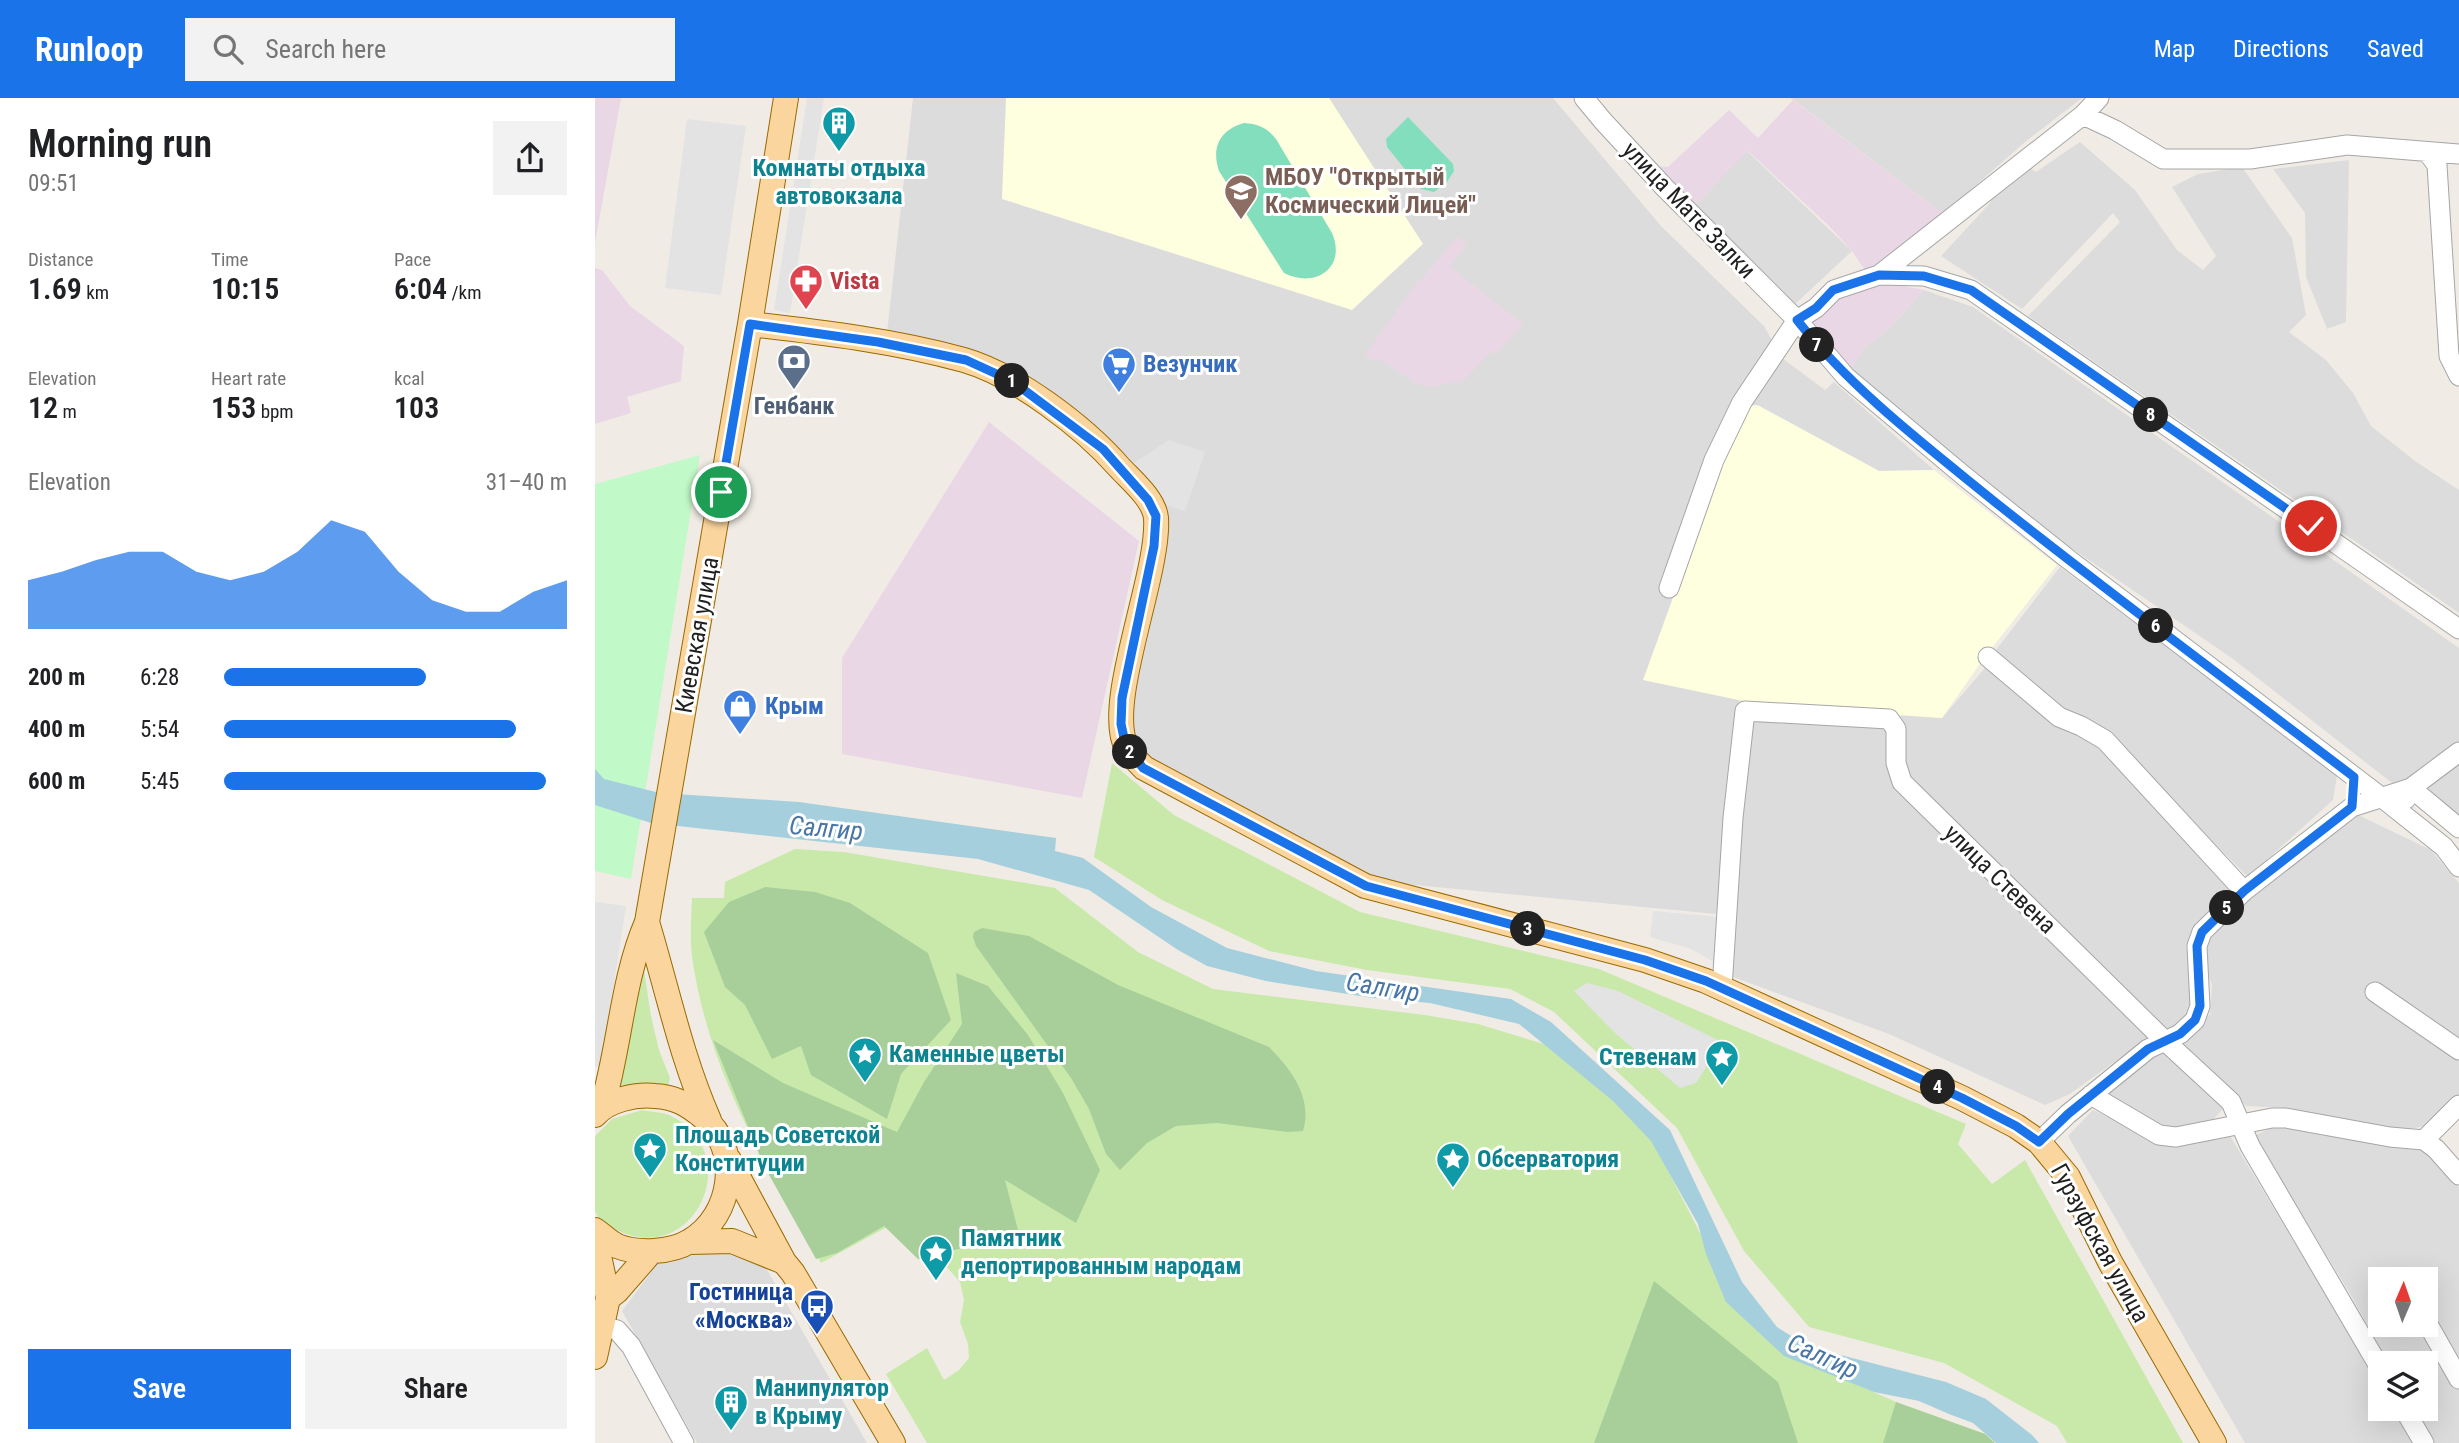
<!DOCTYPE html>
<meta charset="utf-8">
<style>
:root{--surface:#fff;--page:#f2f2f2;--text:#202124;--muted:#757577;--accent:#1a73e8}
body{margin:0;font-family:"Roboto Condensed",sans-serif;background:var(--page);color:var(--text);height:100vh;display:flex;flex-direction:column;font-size:26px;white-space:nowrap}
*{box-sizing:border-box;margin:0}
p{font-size:23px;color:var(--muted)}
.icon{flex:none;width:38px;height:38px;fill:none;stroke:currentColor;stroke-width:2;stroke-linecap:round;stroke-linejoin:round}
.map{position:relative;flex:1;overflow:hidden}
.panel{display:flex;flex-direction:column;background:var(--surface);width:595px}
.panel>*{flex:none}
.needle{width:46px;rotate:2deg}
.buttons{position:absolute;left:1773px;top:1169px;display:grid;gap:14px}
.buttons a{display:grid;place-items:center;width:70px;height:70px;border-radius:0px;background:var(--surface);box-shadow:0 7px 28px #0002;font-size:35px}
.pin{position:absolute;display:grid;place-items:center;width:60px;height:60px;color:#fff;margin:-30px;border:4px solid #fff;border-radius:50%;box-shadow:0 2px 7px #0007}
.km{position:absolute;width:35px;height:35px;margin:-18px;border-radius:50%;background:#222;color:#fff;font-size:19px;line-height:35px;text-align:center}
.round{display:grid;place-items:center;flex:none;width:74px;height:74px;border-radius:0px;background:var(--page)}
.summary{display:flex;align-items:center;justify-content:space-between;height:119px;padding:0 28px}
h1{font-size:38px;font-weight:600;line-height:52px}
.figures{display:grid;grid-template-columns:repeat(3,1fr);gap:10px;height:119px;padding:7px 28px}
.figures div{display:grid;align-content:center}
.figures b{font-size:30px;font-weight:600}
.figures small{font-size:19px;font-weight:400}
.figures p{font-size:19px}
.chart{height:196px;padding:14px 28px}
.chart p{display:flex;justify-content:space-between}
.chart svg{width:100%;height:126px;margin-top:7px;fill:var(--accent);opacity:.7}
.primary-button{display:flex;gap:14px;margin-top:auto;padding:14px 28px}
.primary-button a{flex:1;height:80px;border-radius:0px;background:var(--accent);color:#fff;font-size:28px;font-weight:600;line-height:80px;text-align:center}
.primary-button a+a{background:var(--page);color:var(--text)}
ul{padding:0 28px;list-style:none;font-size:23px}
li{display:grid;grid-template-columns:112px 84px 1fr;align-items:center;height:52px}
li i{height:18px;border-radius:9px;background:var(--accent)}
header{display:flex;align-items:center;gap:42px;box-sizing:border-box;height:98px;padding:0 35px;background:var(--accent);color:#fff}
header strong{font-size:33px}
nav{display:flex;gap:38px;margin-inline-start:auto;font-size:24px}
.search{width:490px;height:63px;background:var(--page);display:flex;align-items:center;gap:18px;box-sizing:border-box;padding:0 24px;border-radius:0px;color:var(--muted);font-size:26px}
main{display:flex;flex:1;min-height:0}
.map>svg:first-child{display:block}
.residential{fill:#dddcdc}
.industrial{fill:#e9d7e5}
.education{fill:#feffdf}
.grass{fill:#c9e9ab}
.forest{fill:#a8cf9a}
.park{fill:#c2f9c8}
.pitch{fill:#83debd}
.parking{fill:#e3e3e3}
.water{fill:#a5cfdd}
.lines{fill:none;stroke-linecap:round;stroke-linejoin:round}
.minor-casing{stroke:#a6a6a6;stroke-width:21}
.major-casing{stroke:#996901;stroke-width:26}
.minor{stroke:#fff;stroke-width:19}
.major{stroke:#fbd59e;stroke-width:24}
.route-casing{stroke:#fff;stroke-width:14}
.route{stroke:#1a73e8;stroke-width:9}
.labels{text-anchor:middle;stroke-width:6;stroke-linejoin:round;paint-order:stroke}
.culture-label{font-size:24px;font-weight:bold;fill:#0d838f;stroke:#fff;text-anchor:start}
.education-label{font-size:24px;font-weight:bold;fill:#785e54;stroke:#fff;text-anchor:start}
.street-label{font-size:24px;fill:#1f1f1f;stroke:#fff}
.health-label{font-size:24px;font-weight:bold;fill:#be3a42;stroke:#fff;text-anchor:start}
.shop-label{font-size:24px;font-weight:bold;fill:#366cbe;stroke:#fff;text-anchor:start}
.service-label{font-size:24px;font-weight:bold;fill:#4e5e75;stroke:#fff}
.transit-label{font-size:24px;font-weight:bold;fill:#164399;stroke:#fff;text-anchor:end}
.water-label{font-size:26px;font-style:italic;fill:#4876a6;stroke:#fff}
</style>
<header>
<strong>Runloop</strong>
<div class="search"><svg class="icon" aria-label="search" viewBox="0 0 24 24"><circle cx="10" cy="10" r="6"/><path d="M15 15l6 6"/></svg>Search here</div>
<nav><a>Map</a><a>Directions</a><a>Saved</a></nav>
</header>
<main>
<section class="panel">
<div class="summary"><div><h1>Morning run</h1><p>09:51</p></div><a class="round"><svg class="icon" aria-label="share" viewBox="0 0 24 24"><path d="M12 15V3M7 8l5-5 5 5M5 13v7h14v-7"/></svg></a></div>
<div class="figures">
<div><p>Distance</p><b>1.69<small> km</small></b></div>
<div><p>Time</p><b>10:15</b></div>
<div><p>Pace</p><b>6:04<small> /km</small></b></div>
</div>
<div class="figures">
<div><p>Elevation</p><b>12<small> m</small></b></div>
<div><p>Heart rate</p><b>153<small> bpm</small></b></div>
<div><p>kcal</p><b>103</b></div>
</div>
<div class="chart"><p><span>Elevation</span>31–40 m</p>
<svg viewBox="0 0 160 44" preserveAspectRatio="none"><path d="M0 44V27L10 24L20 20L30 17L40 17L50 24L60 27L70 24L80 17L90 6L100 10L110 24L120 34L130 38L140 38L150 31L160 27V44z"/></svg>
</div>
<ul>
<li><b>200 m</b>6:28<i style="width:59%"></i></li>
<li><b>400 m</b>5:54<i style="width:85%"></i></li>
<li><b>600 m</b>5:45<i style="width:94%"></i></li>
</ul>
<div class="primary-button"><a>Save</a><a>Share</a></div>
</section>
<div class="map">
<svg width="1864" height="1345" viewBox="0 0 1864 1345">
<rect width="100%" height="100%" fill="#f0ece5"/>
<!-- residential -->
<path class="residential" d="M318,0H958L1066,128L1169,228L1187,260L1230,292L1239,284L1339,372L1284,373L1163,307L1049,582L1144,602L1132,739L1121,816L810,786L775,779L550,657L536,630L532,613L570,422L448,294L292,235Z
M1196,0H1487L1430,44L1348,116Z
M1485,44L1540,92L1582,152L1608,172L1621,158L1577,89L1603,76L1647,69L1697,140L1711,217L1694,234L1731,262L1758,295L1776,328L1820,363L1864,392V515L1433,218L1525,124L1518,115L1427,211L1346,158L1396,104L1390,97L1431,67L1441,74Z
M1152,53L1257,153L1198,208L1098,109Z
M1754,62L1751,224L1732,231L1711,179L1710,115L1678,71Z
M1329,192L1378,209L1864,550V648L1801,688L1638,561L1424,414L1252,276L1270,249L1292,232Z
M1465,469L1742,677L1738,702L1653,779L1512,638L1462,613L1397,557Z
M1395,564L1468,631L1473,629L1492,637L1644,793L1598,829L1591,849L1603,896L1594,915L1578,931H1566L1312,683L1306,665V616L1347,620Z
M1154,621L1291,627L1300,687L1557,937L1475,996L1450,1007L1294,936L1138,879V794Z
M1864,662V723L1826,688Z
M1759,715L1836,752L1864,785V951L1801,903L1779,884L1771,892L1799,918L1835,939L1864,962V996L1831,1028L1813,1031L1786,1029L1694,1010L1651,1008L1587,946L1615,916L1617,887L1606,857L1615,836L1693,765Z
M1570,947L1631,1007L1618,1022L1589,1030L1556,1027L1513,998L1510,991Z
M1498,1012L1572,1046L1634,1036L1785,1287V1311H1799L1819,1345H1650L1473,1038Z
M1680,1028L1830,1050L1864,1089V1266L1831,1206L1830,1181H1785V1227H1827L1864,1292V1345H1838L1819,1311H1830V1265H1793L1757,1199L1659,1038Z
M101,1149L167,1163L272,1345H102L27,1213L62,1166Z"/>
<!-- industrial -->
<path class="industrial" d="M0,0H26L0,145Z
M1198,2L1348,116L1272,175L1257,153L1234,128L1153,53L1098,109L1062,68L1073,69L1134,12L1163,40Z
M862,139L872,146L855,169L928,226L901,256L897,253L868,283L834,289L822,286L784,261L780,264L770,257L824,182H826Z
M0,170L7,172L35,208L89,248L86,283L32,299L36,315L0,326Z
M1284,183L1329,192L1292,232L1270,249L1252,276L1210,226L1253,195Z
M394,324L544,443L487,700L247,656V560Z"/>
<!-- education -->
<path class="education" d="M411,0H734L828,146L757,212L407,101Z
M1162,307L1284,373L1339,372L1462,467L1389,560L1347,620L1196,610L1144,602L1048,582L1131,354L1153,308Z"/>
<!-- grass -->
<path class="grass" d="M517,665L579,717L765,814L1004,871L1371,1026L1363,1046L1397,1086L1430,1062L1588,1345H1472L1462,1328L1349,1265L1214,1229L1149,1153L1082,1030L959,914L915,891L772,872L674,853L567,802L499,759Z
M200,751L249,754L460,790L543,854L618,891L830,917L883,926L952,947L1020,1000L1060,1047L1109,1143L1191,1255L1301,1304L1390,1336L1400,1345H332L291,1276L332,1250L349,1282L364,1272L374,1260L373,1246L365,1224L369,1202L365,1184L350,1167L323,1161L292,1129L226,1165C170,1065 114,976 97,859C95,840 96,820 97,800H129L130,784Z
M48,865L56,918L64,952L75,980L73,989L25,991Z
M47,1012C56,1014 70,1014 78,1019C151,1058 99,1168 24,1133C15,1129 3,1124 0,1113C0,1107 0,1098 0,1092C0,1074 0,1056 0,1038L17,1021Z"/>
<!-- forest -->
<path class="forest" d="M170,789L220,794L255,805L333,855L356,922L306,976L292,1021L216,977L206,948L177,961L150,907L130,889L109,834L134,804Z
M387,830L434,838L523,887L674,949C696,971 718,1000 708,1033L693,1034L622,1025L581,1028L552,1045L525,1072L511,1056L494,1011L476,980L381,848L378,839L379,834Z
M361,875L393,888L433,937L468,995L505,1072L481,1125L410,1082L424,1136L323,1161L289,1128L242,1155L221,1161L168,1066L118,942L188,985L302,1034L329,984L367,926Z
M1059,1183L1183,1284L1203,1345H999Z
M1301,1304L1390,1336L1400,1345H1288Z"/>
<!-- park -->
<path class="park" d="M105,357L36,781L0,773V386Z"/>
<!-- pitch -->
<path class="pitch" d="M813,19L858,66L859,73L852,84L839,94L826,91L792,49L791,41Z
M649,25C664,26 672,30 681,41L737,135C752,170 720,191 689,175L624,73C616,49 625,32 649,25Z"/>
<!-- parking -->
<path class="parking" d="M212,0H229L195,215L179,212Z
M92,21L151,28L126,197L70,190Z
M574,342L610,354L590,413L568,406L549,384L539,365Z
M0,804L31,808L6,968L0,969Z
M1058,813L1126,819L1123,866L1096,851L1055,839Z
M992,885L1023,893L1127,944L1101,985L1085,990L1019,934L979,893Z"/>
<!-- water -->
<path class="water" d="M0,671L9,681L65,695L204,704L461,740L460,753L488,760L556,809L632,850L721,873L916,901L956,924L1075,1032L1147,1184L1182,1229L1214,1249L1351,1284L1391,1301L1437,1337L1444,1345H1401L1378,1325L1354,1316L1324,1303L1279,1294L1189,1258L1131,1204L1111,1156L1103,1126L1056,1043L1018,1003L924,926L835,905L778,900L671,883L612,868L583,852L494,792L383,761L56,725L0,707Z"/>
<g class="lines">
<!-- minor casing -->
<g class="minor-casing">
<path id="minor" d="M989,0L1008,23L1070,90L1202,222L1251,279L1369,378L1473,461L1786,699L1849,749L1864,769
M1488,17L1520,32L1568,61H1655L1752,47L1864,56
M1833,55L1842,67L1854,258L1864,278
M1284,177L1329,178L1376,192L1864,531
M1074,490L1119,362L1147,304L1202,222L1221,210L1239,192L1284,177L1488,17L1504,0
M1393,559L1464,619L1486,628L1510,642L1649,793
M1811,701L1816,690L1864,730
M1127,890L1138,720L1150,613L1294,621L1301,631V665L1307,684L1569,942L1636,1004L1655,1048L1785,1270
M1780,894L1864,952
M1496,997L1564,1037L1581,1039L1677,1020H1691L1795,1039L1829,1042L1841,1051L1864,1077
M1829,1042L1864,1007
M1444,1044L1473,1016L1553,951L1585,936L1600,922L1605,908L1602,848L1607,834L1649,793L1757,709L1816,690L1864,654
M1808,1180L1809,1181
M1830,1221L1864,1281
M6,1228L22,1232L36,1248L89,1345
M1809,1311L1829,1345"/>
</g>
<!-- major casing -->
<g class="major-casing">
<path id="major" d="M155,226C226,234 300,243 369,262C421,277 489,329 524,369C537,383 559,401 561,420C565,476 508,607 532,650C536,657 543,664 549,670L770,788L1050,862L1111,883L1367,1000L1421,1028L1444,1044L1473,1079L1515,1164L1619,1345
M52,824C72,890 86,959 114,1022
M7,1009C25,949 27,882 52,824L155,226L191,0
M134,1062L189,1164L198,1175L298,1345
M0,1132C7,1137 14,1144 22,1148C42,1156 76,1155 95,1143C138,1118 147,1051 108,1019C92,1006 80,999 60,998C40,996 13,1002 0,1017
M0,1139L13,1200L0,1259
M94,1144L137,1143L189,1164
M13,1200L22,1193L55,1155"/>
</g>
<!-- minor -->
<use href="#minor" class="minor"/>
<!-- major -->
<use href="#major" class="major"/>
</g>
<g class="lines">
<!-- route casing -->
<g class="route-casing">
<path id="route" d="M126,394L155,226L283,244L371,262L417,283L508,351L553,402L561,418L559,448L527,600L526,626L531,649L548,670L771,788L1050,862L1111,883L1367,1000L1421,1028L1444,1044L1473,1016L1553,951L1585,936L1600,922L1605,908L1602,848L1607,834L1649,793L1757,709L1759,679C1641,589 1521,500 1405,408C1334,350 1259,294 1202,222L1221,210L1238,192L1284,177L1329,178L1376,192L1716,428"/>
</g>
<!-- route -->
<use href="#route" class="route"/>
</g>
<!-- icons -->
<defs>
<g id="building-pin" transform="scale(1.75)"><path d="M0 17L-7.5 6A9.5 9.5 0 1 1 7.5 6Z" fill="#0f9aa8" stroke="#fff"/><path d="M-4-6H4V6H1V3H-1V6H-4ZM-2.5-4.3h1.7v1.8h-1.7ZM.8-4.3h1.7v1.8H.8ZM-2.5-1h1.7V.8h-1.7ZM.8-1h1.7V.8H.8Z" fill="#fff"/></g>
<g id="school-pin" transform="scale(1.75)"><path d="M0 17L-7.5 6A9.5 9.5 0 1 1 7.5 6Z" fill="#8d6e63" stroke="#fff"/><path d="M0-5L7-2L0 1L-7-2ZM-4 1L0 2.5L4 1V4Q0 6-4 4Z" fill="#fff"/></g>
<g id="pharmacy-pin" transform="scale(1.75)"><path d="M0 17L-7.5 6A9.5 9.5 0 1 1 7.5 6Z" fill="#e0444e" stroke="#fff"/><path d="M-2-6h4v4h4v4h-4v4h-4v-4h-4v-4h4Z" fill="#fff"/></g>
<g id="bank-pin" transform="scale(1.75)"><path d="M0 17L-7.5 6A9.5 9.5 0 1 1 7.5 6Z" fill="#5c6f8a" stroke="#fff"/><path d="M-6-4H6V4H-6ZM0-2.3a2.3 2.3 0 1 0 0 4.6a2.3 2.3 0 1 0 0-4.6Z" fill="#fff"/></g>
<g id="supermarket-pin" transform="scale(1.75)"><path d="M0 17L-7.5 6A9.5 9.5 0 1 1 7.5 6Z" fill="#3f7fe0" stroke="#fff"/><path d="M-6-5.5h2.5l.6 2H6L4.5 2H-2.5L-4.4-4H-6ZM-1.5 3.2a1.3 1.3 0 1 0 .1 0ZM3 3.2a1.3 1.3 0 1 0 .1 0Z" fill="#fff"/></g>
<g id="shop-pin" transform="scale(1.75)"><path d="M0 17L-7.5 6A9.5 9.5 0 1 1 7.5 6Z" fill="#3f7fe0" stroke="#fff"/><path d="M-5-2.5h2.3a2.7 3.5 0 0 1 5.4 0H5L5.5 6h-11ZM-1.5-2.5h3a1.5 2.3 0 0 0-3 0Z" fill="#fff"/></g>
<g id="sight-pin" transform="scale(1.75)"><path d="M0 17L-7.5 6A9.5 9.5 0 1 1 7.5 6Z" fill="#0f9aa8" stroke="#fff"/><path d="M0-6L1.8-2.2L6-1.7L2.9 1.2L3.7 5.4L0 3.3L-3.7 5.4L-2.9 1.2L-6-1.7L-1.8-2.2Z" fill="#fff"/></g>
<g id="bus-pin" transform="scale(1.75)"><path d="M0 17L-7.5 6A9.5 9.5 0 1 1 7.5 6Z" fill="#1a4fb4" stroke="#fff"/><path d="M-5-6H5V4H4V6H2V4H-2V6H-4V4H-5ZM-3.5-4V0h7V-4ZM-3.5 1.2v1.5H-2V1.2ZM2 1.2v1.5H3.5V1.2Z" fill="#fff"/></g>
</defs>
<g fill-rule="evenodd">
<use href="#building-pin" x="244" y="25"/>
<use href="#school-pin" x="646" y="93"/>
<use href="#pharmacy-pin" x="211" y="183"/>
<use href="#bank-pin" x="199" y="263"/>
<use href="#supermarket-pin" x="524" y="266"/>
<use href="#shop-pin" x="145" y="608"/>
<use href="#sight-pin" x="270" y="956"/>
<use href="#sight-pin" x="1127" y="959"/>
<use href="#sight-pin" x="55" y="1051"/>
<use href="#sight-pin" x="858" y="1061"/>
<use href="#sight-pin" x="341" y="1154"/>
<use href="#bus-pin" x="222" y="1208"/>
<use href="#building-pin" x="136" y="1304"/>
</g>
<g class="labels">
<!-- culture labels -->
<g class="culture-label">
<text x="244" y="78" text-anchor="middle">Комнаты отдыха<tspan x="244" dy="28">автовокзала</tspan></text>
<text x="294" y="964">Каменные цветы</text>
<text x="1102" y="967" text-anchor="end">Стевенам</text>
<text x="80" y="1045">Площадь Советской<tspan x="80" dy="28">Конституции</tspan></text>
<text x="882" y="1069">Обсерватория</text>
<text x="366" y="1148">Памятник<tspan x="366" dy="28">депортированным народам</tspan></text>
<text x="160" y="1298">Манипулятор<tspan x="160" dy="28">в Крыму</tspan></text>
</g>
<!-- education labels -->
<g class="education-label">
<text x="670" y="87">МБОУ "Открытый<tspan x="670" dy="28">Космический Лицей"</tspan></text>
</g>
<!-- street labels -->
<g class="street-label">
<text transform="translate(1094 112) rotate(46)" y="8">улица Мате Залки</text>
<text transform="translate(102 537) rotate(-80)" y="8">Киевская улица</text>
<text transform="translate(1405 781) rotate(44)" y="8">улица Стевена</text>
<text transform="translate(1505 1145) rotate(61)" y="8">Гурзуфская улица</text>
</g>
<!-- health labels -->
<g class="health-label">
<text x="235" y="191">Vista</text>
</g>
<!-- shop labels -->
<g class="shop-label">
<text x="548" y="274">Везунчик</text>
<text x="170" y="616">Крым</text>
</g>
<!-- service labels -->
<g class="service-label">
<text x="199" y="316">Генбанк</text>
</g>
<!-- transit labels -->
<g class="transit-label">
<text x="198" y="1202">Гостиница<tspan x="198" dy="28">«Москва»</tspan></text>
</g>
<!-- water labels -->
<g class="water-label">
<text transform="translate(231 730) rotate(5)" y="9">Салгир</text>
<text transform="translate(788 889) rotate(9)" y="9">Салгир</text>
<text transform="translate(1228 1258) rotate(24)" y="9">Салгир</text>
</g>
</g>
</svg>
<div class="buttons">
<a><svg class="needle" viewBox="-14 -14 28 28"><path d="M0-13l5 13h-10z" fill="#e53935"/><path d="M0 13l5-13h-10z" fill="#757577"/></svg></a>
<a><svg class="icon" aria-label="layers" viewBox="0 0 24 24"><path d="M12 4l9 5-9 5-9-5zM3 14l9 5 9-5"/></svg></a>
</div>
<div class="pin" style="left:126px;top:394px;background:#1e9e55"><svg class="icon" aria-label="arrive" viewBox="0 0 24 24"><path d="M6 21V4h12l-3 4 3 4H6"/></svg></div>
<div class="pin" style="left:1716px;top:428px;background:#d93025"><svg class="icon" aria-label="check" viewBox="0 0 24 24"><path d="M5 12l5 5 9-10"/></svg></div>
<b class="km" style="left:417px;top:283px">1</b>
<b class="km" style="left:535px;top:654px">2</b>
<b class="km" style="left:933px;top:831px">3</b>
<b class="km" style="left:1343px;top:989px">4</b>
<b class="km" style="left:1632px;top:810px">5</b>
<b class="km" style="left:1561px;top:528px">6</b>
<b class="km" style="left:1222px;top:247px">7</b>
<b class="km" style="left:1556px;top:317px">8</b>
</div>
</main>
